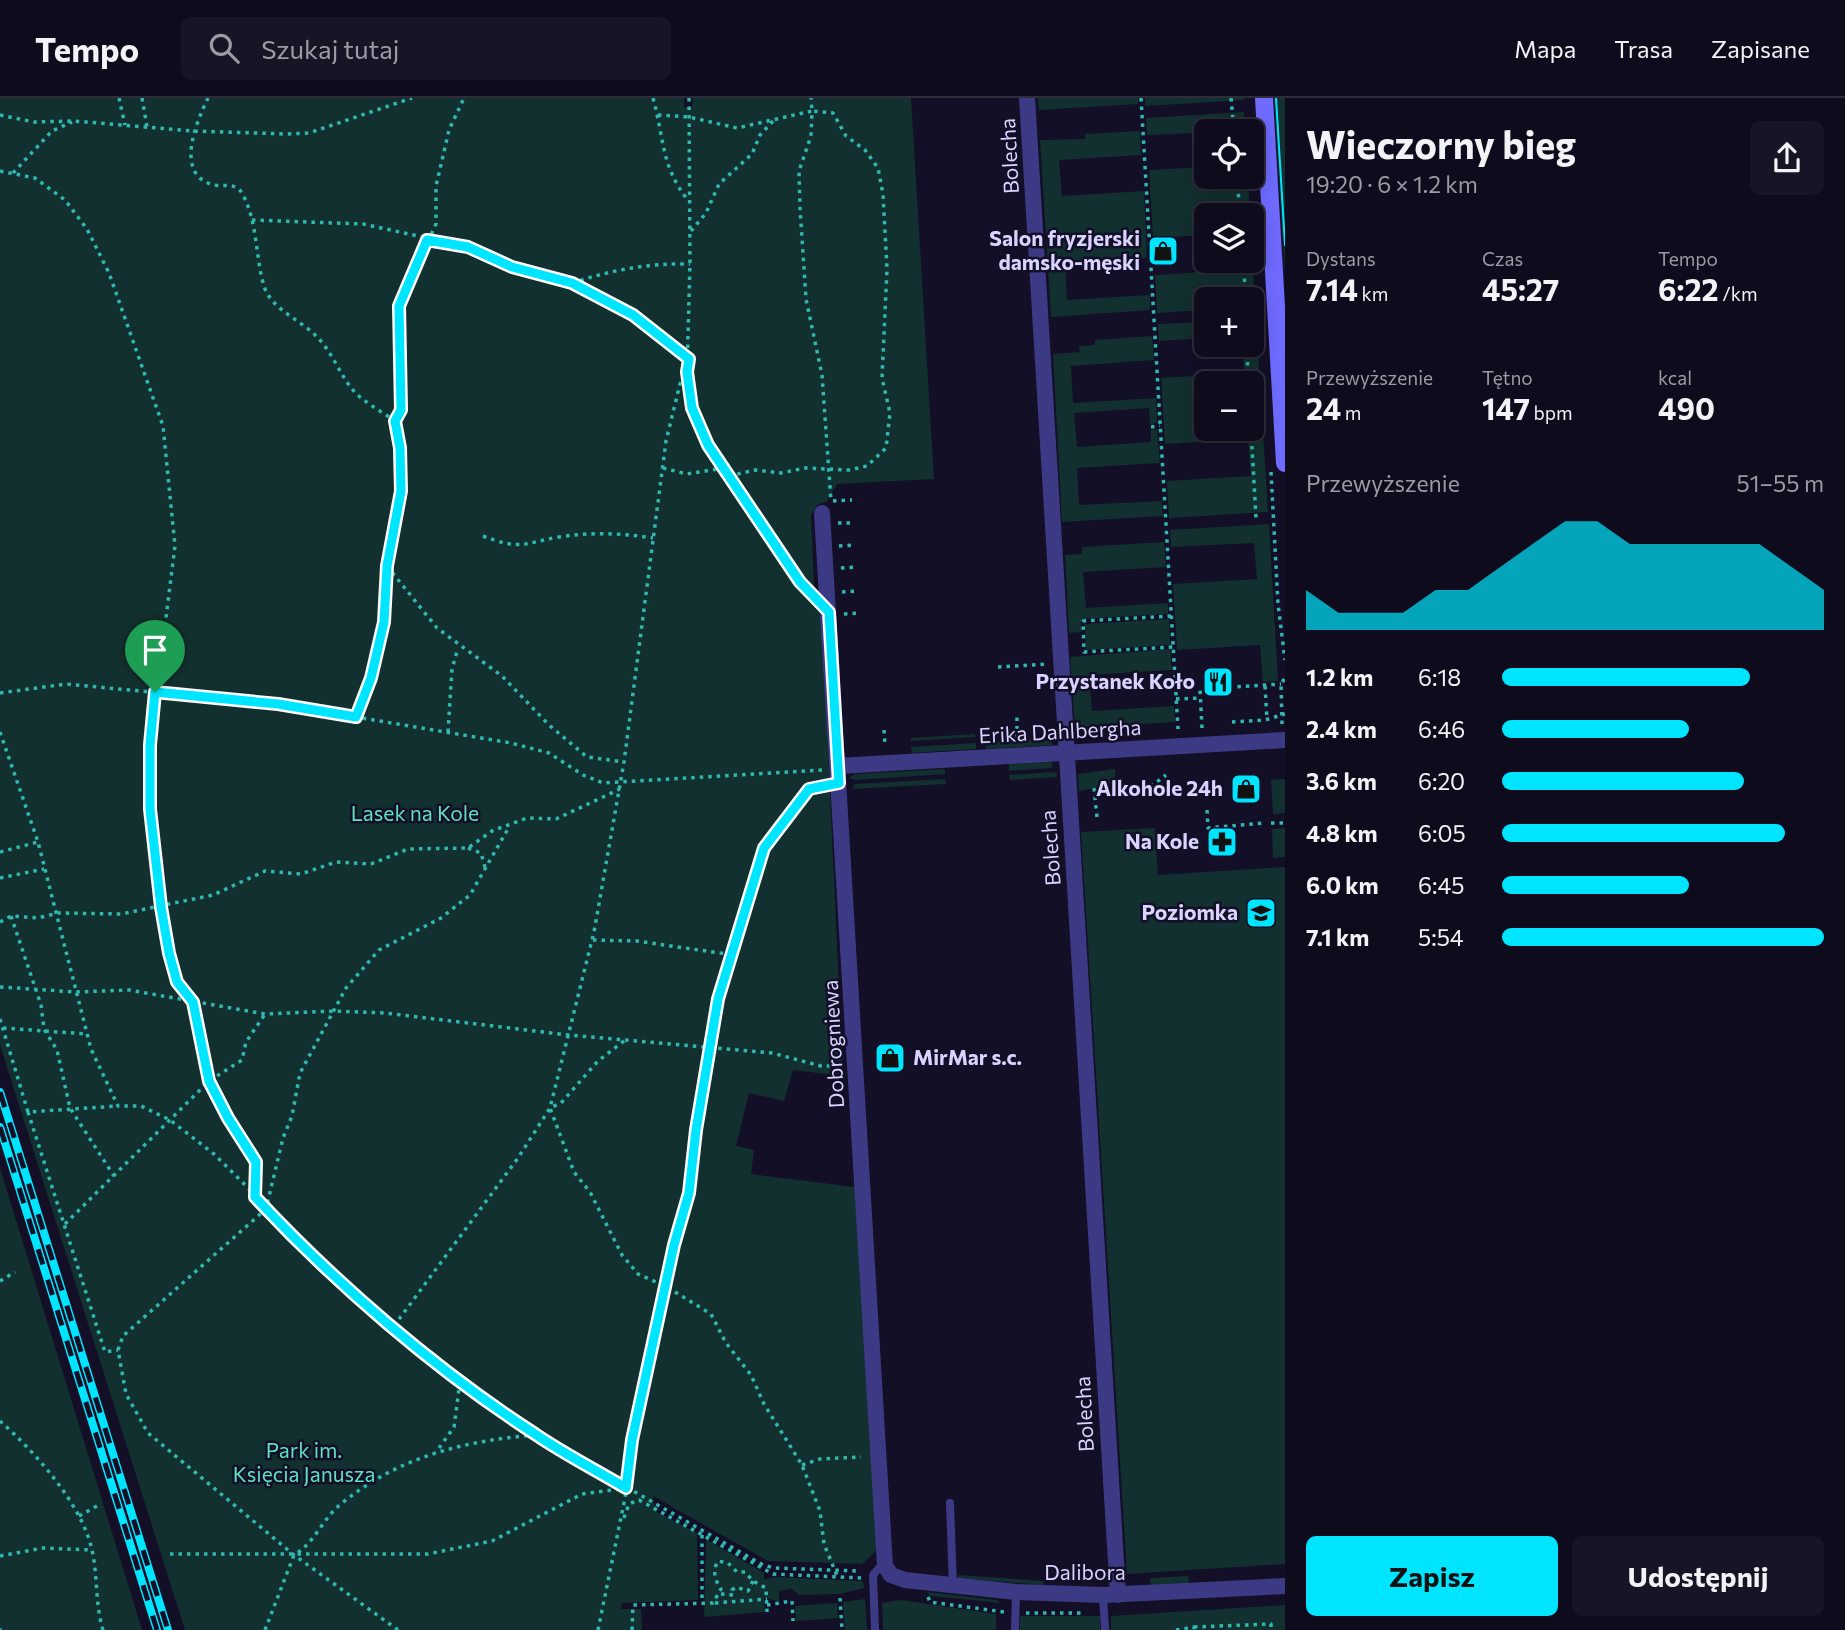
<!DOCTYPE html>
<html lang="pl">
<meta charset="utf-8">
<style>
:root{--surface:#0e0b1c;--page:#171425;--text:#f1f3f6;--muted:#9b9ba3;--line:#2e2b3b;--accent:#00e5ff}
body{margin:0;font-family:Commissioner,sans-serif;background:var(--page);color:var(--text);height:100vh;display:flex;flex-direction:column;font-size:26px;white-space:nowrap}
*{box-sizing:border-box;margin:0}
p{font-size:23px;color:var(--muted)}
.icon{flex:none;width:38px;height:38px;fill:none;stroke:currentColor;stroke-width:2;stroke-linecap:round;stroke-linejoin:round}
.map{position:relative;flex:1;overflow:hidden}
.panel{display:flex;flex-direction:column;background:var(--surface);width:560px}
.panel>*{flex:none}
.fabs{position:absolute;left:1194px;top:21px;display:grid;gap:14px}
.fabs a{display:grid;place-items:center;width:70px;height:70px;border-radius:10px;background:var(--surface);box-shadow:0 4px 18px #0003,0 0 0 2px var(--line);font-size:35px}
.pin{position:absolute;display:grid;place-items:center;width:60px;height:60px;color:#fff;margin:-72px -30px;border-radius:50% 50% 50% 0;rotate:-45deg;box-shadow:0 0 7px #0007}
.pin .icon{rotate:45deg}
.round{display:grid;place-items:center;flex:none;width:74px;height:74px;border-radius:10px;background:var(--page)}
.summary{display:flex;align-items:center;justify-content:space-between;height:119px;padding:0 21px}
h1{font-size:38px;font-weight:700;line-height:52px}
.metrics{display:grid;grid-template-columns:repeat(3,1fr);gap:10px;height:119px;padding:7px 21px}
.metrics div{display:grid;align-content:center}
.metrics b{font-size:30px;font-weight:700}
.metrics small{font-size:19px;font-weight:400}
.metrics p{font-size:19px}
.chart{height:196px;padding:14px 21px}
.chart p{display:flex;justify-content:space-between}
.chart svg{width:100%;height:126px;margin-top:7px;fill:var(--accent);opacity:.7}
.action{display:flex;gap:14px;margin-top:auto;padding:14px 21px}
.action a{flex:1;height:80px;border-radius:10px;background:var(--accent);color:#111;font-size:28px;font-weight:700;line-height:80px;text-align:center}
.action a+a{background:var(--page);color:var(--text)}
ul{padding:0 21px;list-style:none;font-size:23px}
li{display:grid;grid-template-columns:112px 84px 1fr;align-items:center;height:52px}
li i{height:18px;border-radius:9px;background:var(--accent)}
header{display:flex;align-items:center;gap:42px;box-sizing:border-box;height:98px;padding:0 35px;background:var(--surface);border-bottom:2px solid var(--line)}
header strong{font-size:33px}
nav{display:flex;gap:38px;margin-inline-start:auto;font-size:24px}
.search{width:490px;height:63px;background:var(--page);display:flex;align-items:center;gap:18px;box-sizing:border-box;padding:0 24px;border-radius:10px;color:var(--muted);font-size:26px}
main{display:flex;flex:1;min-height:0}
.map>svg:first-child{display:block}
.green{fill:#12302f;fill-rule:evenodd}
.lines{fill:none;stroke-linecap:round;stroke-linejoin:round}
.path{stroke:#2fb8b0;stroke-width:3.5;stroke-dasharray:3.5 5;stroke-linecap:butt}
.lane{stroke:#3d3a85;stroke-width:8}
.street{stroke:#3d3a85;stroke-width:16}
.secondary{stroke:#6f6bff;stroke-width:18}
.tram{stroke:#00e5ff;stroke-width:2}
.rail-casing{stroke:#00e5ff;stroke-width:8}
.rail{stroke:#130f26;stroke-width:5;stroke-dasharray:16;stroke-linecap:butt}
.route-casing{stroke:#fff;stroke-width:14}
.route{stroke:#00e5ff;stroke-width:9}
.labels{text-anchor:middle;stroke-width:5;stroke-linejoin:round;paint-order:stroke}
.street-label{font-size:21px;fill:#d9d4ff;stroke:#130f26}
.poi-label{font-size:21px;font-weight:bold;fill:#d9d4ff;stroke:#130f26;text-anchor:end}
.park-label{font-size:21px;fill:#5fe0c0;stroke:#130f26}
</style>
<header>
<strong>Tempo</strong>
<div class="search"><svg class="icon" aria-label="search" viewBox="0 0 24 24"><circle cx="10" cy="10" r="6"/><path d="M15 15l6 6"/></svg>Szukaj tutaj</div>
<nav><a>Mapa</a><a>Trasa</a><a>Zapisane</a></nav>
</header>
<main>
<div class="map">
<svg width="1285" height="1532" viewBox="0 0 1285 1532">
<rect width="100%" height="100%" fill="#130f26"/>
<!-- green -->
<path class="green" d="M0,0H684V9H692L693,0H911L934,381L837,386L827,403L817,407L811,418L814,487L822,520L843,978L793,972L784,1003L749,995L736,1048L754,1052L751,1076L855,1089L877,1452L862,1466L768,1463L653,1398L655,1413L697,1435L698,1502L622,1505L621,1511H641L642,1532H185L0,947Z
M1038,0H1138V6L1039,12Z
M1145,0H1243L1244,2L1145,8Z
M1274,0H1285V176Z
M1244,14L1245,33L1147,37L1146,20Z
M1140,33L1141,57L1059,62L1062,98L1144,93L1147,160L1065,165L1067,202L1150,197V212L1051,219L1040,42L1085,41V36Z
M1206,69V79H1248L1250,117H1206V137L1153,140L1149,72Z
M1251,137L1255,209H1251V201H1206V212L1157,215L1155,177L1238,172V163H1251Z
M1251,221H1256L1268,414L1169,420L1167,383L1251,378L1248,341L1165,346L1161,280L1244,275L1243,247H1251ZM1206,285H1251V331H1206Z
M1206,224V240L1159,243L1158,226Z
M1152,238L1154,262L1071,268L1073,305L1156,300L1157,325L1150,326L1149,310L1074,315L1077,349L1151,344V332L1157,331L1160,365L1077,370L1079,407L1162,403L1163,418L1062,424L1053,256L1080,254L1079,248L1095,247V242Z
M1269,426L1278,583L1263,584L1260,547L1177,552L1173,486L1257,481L1254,445L1171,449L1170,432Z
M1164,444L1166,469L1083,474L1086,510L1168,505V516L1081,521V534L1069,535L1065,457L1082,456V449Z
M1169,521L1170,547L1086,552L1085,526Z
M1170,551L1172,572L1089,577L1092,613L1174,608L1175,624L1075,630L1070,559Z
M975,636V639L911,643V640Z
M1051,641L1052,647L986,651L985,645Z
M976,645V651L912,655L911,649Z
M1052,664V670L1009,673V666Z
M945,671V676L856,682L849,680L855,676Z
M1115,671L1116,686L1079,693L1078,676Z
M1057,674V679L1010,682L1009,677Z
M945,681L946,686L852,691L855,686Z
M1285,681V715L1273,716L1271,682Z
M1155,730L1158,777L1285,769V1466L1127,1476L1081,734Z
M1285,730V759L1273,760L1272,731Z
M0,1070L142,1532H0Z
M706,1441L764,1475V1482L773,1479L863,1483L864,1490L840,1496L799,1497L792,1491L779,1493V1504L764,1499L765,1514L704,1519Z
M958,1477L1044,1483L1043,1487L958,1480Z
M1188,1478L1189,1485L1151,1487L1150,1480Z
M927,1494L997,1502L1001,1505L931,1498Z
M865,1501L867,1532H845L843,1504Z
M901,1502L996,1516V1532H883L882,1505Z
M837,1505L838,1520L796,1523L795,1508Z
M1285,1507V1532H1111V1518Z
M1020,1518H1100V1532H1020Z"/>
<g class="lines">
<!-- path -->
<path class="path" d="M119,0L125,27
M142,0L147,29
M208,0C197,23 173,77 214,87C224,89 235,84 242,95C258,124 255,158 264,188C271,212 304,223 320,242C333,257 340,276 352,291C363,304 381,313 395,323L400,350L401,393L387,468L385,524L371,580L356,619
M653,0C664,39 661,69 688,102
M689,0L690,166L687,274L692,310L708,347L810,495
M1141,0L1178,631
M1231,0L1234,33
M0,17L34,24L74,23L193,33L286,36L309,35L412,0
M658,17L689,19L737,30L812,13L811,38L799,73L800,110L806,201L822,277L831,403
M0,73L35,80L65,102L87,131L109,175L163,328L175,448L150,647V711L161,809L177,884L193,904L209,983L228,1020L256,1064L255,1099
M13,75L52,33L72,24
M1237,79L1240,117
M252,122L363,126L468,149L512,169L572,185L633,217L689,261
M691,133L706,115L719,86L752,56L760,37L773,23
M572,185C612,172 648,165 690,166
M1244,201L1245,163
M1247,247L1248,285
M395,323L401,312L399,207L436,126V88L449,32L464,0
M1151,329L1160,328
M1251,331L1256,420
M663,370L687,376L724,370
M1271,374L1278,506L1285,562
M729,378L755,372L781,375L805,370L849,372L867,368L886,350L890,315L882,280L887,171L883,96L878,70L865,52L846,38L833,15L812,13L811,0
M833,403L852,402
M838,425H853
M483,438C522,453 523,445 559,439C591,434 621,435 653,440
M839,448L855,447
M387,468L437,530L502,578L549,627L587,659L624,664
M841,470L856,469
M842,494L857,493
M844,516L858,515
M1171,518L1083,523L1084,554L1173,549
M998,569L1047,566
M1265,588L1267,622
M0,595L66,586L278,606L511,645L549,655L583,677L603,685L822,672
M1176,601L1200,600
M1232,624L1265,622L1285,616
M1282,626L1281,586L1285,580
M1202,630L1200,591L1281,586
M884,632L885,647
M0,634L38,744L91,951L118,1008H141L170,1022L214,1056L337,1178L460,1283L535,1337L763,1467L774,1470L858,1473
M448,634L452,571L458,550
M1017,640V619
M1205,682L1206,695
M1207,712L1208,730L1263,725
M1097,719L1094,690L1153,687L1166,677
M1271,725H1285
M468,750L481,755L485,769
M0,754L38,744
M0,780L44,771
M11,818L41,907L44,931L57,952L70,1010L114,1078
M0,824L11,818L38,820L58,815L121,816L213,797L265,773L301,776L336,764L371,766L408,751L468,750L492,733L527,720L556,721L620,691
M593,842L637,843L733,857
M0,889L76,894L129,892L265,916L333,913L385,915L568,937L772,955L821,968H840
M0,921L28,1014L118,1008
M3,930L87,936
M624,943L598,963L561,1005L550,1010L574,1074L590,1094L622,1157L638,1176L667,1189L711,1216L726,1245L751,1277L764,1306L802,1367L820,1413L824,1446L838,1480
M28,1014L105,1254L118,1252
M65,1126L209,983L242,962L246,944L265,916
M0,1183L15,1174
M394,1228L518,1060L550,1010L594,834L624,664L666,343L680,286L687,274
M0,1323C34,1353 82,1406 92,1452C98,1479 95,1506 103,1532
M439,1350L454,1329L460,1283
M802,1367L820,1361L861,1359
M79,1418L97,1408
M624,1420L629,1406L639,1402L773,1476L861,1480
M702,1437V1505
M170,1456H428L492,1443L582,1396L627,1390
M0,1458L43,1450L92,1452
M721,1496L733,1497L732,1492L736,1489L748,1493L753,1483
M928,1499L930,1504L1004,1514
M840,1500L842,1532
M715,1505L767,1501
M767,1507L792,1503L793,1523
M1026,1515H1081
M1194,1529L1271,1526V1532
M0,1531L1,1532
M265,1532L294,1457C314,1446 323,1420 341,1406C398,1359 463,1343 535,1337
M398,1532L294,1457L148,1335L126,1296L118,1252L123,1238L266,1111L283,1040L292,1018L300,975L346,890L379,852L441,820L470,797L509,729
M598,1532L627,1390L632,1342L674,1147L689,1095L696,1032L718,901L764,750L809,691L824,688
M632,1532L633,1507L713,1505L721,1491C715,1482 712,1473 718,1463L728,1465L737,1474H745L753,1483L766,1490L767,1514
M1176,1532L1194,1529V1532"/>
<!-- lane -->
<path class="lane" d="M950,1405L953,1489
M1103,1497L1105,1532
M875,1532L873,1477L884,1464
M1015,1532L1016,1494"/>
<!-- street -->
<path class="street" d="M1027,0L1118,1497
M822,415L885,1468L891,1477L905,1482L1016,1494L1103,1497L1285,1488
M838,668L1285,642"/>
<!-- secondary -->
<path class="secondary" d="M1264,0L1285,365"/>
<!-- tram -->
<path class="tram" d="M1276,0L1285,147"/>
<!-- rail casing -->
<g class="rail-casing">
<path id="rail" d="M0,994L168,1532
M0,1029L157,1532"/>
</g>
<!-- rail -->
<use href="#rail" class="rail"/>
</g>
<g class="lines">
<!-- route casing -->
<g class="route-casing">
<path id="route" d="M427,142L468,149L512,169L572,185L633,217L689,261L687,274L692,310L708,347L800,484L829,514L839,685L809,691L764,750L718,901L696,1032L689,1095L674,1147L632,1342L626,1390C596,1372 564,1356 535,1336C436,1272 336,1186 255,1099L256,1064L228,1020L209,983L193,904L177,884L169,855L161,809L150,711V647L155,594L278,606L356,619L371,580L384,524L387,468L401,393L400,350L395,323L401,312L399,208Z"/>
</g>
<!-- route -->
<use href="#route" class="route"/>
</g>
<!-- icons -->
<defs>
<g id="shop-square" transform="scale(1.575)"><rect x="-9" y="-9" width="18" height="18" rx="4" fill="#00e5ff" stroke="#130f26"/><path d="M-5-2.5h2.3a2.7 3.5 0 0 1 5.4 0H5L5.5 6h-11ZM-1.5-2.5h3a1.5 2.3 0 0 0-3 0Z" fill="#111"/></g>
<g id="restaurant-square" transform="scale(1.575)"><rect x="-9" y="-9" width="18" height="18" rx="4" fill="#00e5ff" stroke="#130f26"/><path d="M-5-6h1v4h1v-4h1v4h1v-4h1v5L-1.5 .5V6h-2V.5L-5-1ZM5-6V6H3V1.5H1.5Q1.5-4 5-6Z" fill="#111"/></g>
<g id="pharmacy-square" transform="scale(1.575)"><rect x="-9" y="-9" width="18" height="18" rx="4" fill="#00e5ff" stroke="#130f26"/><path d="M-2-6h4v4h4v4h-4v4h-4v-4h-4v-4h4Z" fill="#111"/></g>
<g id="school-square" transform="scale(1.575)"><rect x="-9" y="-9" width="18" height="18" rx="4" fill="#00e5ff" stroke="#130f26"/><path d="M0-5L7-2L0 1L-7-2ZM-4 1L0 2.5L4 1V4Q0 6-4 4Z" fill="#111"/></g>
</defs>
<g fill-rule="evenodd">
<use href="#shop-square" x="1163" y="153"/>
<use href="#restaurant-square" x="1218" y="584"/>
<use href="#shop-square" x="1246" y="691"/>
<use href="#pharmacy-square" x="1222" y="744"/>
<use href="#school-square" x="1261" y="815"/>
<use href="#shop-square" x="890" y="960"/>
</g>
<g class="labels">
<!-- street labels -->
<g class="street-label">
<text transform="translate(1010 58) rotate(-93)" y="7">Bolecha</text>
<text transform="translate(1060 634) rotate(-3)" y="7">Erika Dahlbergha</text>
<text transform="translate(1051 750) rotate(-94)" y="7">Bolecha</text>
<text transform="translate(834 946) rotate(-93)" y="7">Dobrogniewa</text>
<text transform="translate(1085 1316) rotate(-93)" y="7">Bolecha</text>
<text x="1085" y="1482">Dalibora</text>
</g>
<!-- poi labels -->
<g class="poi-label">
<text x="1140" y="148">Salon fryzjerski<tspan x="1140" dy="24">damsko-męski</tspan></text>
<text x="1195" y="591">Przystanek Koło</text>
<text x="1223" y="698">Alkohole 24h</text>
<text x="1199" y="751">Na Kole</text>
<text x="1238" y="822">Poziomka</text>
<text x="913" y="967" text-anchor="start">MirMar s.c.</text>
</g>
<!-- park labels -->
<g class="park-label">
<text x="415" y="723">Lasek na Kole</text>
<text x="304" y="1360">Park im.<tspan x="304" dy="24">Księcia Janusza</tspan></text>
</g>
</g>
</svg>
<div class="fabs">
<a><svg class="icon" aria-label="locate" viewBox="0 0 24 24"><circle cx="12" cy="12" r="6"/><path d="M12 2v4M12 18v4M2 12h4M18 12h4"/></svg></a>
<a><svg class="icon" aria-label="layers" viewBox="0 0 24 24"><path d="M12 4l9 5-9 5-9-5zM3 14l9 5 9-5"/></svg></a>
<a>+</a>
<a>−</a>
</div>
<div class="pin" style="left:155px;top:594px;background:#1e9e55"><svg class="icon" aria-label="arrive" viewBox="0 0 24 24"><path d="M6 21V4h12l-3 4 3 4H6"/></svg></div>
</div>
<section class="panel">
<div class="summary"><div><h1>Wieczorny bieg</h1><p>19:20 · 6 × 1.2 km</p></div><a class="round"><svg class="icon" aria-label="share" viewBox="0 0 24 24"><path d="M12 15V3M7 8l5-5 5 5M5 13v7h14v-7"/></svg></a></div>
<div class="metrics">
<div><p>Dystans</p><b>7.14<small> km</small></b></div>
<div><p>Czas</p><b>45:27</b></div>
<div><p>Tempo</p><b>6:22<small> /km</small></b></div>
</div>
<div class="metrics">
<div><p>Przewyższenie</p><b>24<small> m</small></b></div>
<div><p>Tętno</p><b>147<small> bpm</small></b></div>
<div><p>kcal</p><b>490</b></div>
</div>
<div class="chart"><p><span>Przewyższenie</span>51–55 m</p>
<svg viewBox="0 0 160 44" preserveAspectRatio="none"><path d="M0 44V30L10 38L20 38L30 38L40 30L50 30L60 22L70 14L80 6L90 6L100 14L110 14L120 14L130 14L140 14L150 22L160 30V44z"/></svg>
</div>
<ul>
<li><b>1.2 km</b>6:18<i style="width:77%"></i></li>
<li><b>2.4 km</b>6:46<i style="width:58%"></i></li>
<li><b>3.6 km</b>6:20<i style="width:75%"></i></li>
<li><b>4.8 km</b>6:05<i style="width:88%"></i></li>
<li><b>6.0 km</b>6:45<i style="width:58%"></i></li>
<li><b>7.1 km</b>5:54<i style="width:100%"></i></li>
</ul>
<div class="action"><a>Zapisz</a><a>Udostępnij</a></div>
</section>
</main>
